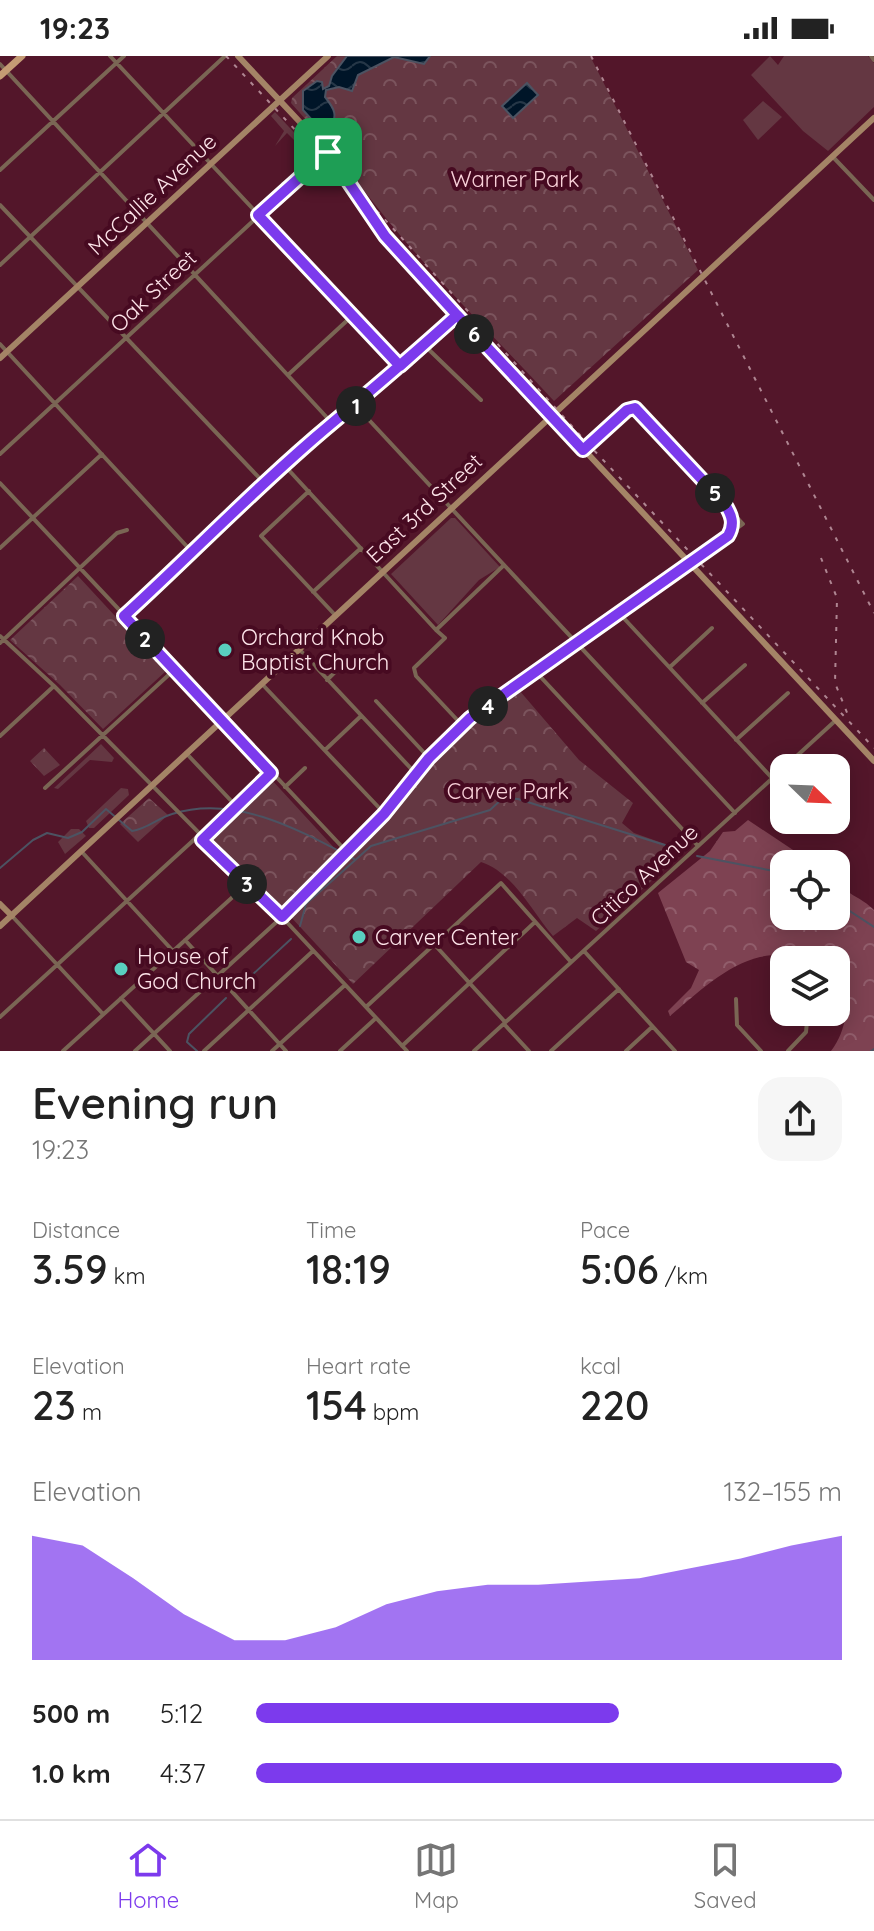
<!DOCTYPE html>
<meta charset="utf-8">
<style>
:root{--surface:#fff;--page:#f6f6f6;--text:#222;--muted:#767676;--line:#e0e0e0;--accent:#7c3aed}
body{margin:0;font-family:Quicksand,sans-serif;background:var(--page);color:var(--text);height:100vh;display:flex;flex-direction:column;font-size:30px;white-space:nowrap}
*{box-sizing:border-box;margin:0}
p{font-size:26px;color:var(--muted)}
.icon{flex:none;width:44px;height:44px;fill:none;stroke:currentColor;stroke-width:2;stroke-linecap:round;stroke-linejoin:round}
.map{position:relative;height:995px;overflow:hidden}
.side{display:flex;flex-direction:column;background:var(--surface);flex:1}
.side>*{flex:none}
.needle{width:52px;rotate:113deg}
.tools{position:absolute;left:770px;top:698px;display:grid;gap:16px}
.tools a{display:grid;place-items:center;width:80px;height:80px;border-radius:16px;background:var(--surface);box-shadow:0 4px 20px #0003;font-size:40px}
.pin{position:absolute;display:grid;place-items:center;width:68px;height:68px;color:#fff;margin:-34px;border-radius:16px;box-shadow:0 4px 12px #0006}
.km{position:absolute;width:40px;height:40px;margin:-20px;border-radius:50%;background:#222;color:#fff;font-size:22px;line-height:40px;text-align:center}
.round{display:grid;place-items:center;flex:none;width:84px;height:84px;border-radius:24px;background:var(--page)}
.head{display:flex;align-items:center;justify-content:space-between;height:136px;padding:0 32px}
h1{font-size:44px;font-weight:600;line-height:60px}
.stats{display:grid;grid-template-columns:repeat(3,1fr);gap:12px;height:136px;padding:8px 32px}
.stats div{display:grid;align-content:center}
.stats b{font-size:40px;font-weight:600}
.stats small{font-size:22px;font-weight:400}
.stats p{font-size:22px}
.chart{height:224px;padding:16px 32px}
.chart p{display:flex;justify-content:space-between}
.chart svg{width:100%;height:144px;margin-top:8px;fill:var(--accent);opacity:.7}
ul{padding:0 32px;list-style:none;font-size:26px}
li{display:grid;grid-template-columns:128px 96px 1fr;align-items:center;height:60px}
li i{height:20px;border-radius:10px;background:var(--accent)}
.status{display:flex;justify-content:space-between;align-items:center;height:56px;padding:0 40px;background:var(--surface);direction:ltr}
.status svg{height:22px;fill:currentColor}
.tab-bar{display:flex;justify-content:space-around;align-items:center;height:112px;border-top:2px solid var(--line);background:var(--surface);font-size:22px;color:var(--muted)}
.tab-bar a{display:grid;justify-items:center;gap:4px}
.tab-bar .on{color:var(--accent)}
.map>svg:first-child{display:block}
.green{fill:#643742}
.forest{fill:url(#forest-crowns)}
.park{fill:url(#park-crowns)}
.water{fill:url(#water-waves);stroke:#4c5362;stroke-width:2}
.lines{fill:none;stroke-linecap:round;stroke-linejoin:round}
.stream{stroke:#4c5362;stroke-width:2}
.minor{stroke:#7a6654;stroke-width:4}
.secondary{stroke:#a48466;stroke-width:6}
.primary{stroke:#c49b74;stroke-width:7}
.rail{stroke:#af8692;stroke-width:2;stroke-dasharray:4 8;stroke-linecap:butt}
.route-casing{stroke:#fff;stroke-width:16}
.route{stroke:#7c3aed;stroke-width:10}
.poi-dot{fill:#59cebf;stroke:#470a21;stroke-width:3}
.labels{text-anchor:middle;stroke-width:8;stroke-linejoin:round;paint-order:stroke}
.park-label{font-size:22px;fill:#f9d1d9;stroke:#470a21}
.street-label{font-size:22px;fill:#fde4e9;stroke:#470a21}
.poi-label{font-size:22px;fill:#fde4e9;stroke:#470a21;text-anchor:start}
</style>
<div class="status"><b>19:23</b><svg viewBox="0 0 49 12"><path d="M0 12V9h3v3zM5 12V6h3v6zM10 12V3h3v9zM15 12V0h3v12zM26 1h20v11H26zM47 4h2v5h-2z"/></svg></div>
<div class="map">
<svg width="874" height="995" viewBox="0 0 874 995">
<defs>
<pattern id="forest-crowns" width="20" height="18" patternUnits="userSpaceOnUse" patternTransform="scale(2)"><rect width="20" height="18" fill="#7e4252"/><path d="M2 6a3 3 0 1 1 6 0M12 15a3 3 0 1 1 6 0" fill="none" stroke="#915d6b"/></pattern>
<pattern id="park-crowns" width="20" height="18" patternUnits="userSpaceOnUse" patternTransform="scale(2)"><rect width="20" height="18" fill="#643742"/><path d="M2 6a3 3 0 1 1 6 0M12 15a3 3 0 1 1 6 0" fill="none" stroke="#7b545d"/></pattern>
<pattern id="water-waves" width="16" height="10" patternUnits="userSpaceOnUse" patternTransform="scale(2)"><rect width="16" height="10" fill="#001528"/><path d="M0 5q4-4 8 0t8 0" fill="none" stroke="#263747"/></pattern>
</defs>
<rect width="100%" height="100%" fill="#53162a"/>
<!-- green -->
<path class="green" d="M770,0L778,9L784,0H868L874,7V51L828,95L803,75L751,19Z
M763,45L782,61L758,84L743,64Z
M275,56L316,100L283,131L281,126L288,124L311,101L287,77L275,90L284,75L271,60Z
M451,462H455L500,511L479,524L438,569L391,518Z
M101,688L114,702L112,706L90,704L58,733L54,732Z
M121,732L128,733L129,739L94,772H89L86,765Z
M71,773H79L86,780L65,798L58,786Z"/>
<!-- forest -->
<path class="forest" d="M748,764L814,808H784V860H836V824C851,842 860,840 874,854V995H831C848,973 849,945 843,918L836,913V904C811,904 785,895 760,901C726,909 696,938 670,960L668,955L691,932L699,914L686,906L658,837L710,795L723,776L735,775Z"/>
<!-- park -->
<path class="park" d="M337,0H590L698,214L554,345C510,297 463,251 420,202C375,152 337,97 291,47L292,42Z
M78,520L166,615L103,673L60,629L10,584Z
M519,634L579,704L633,747L622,767L634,777L682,794L681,798L596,875L577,862L553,880C532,856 513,816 481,806L353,928L290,860C313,838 416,744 419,720L463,674Z
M44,692L60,709L44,720L30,705Z
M270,722L338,796L282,855L208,782Z
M149,742L168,759L138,786L120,768Z"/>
<!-- water -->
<path class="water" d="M347,0H430L424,8L394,1L358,19L352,35L339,31L326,34L325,41C334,52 339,60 329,73L322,75L303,54V35L317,25L322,26L323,33L329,30L332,20Z
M527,27L538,39L513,62L502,50Z"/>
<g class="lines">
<!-- stream -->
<path class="stream" d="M697,800L784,817
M0,812L33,784L47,777L68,782L82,776L106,753L132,775C147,773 158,762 172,758C236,738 299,774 354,803
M836,846L874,871
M300,870L306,848L371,790L490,754L503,742L518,743L684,795
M237,933L291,883
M197,995L187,986L189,978L226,942
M871,995L874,993"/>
<!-- minor -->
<path class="minor" d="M110,0L400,310
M871,0L874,4
M0,8L332,367
M833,101L874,144
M0,114L124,0
M0,149L265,428
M0,209L225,0
M0,288L192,496
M424,289L481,344
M289,318L352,260
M356,350L735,757
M0,398L328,96
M285,410L436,574
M0,427L346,795
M309,435L261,480L336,560
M729,478L730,456
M0,492L102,398
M313,536L361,492
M619,557L772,722
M124,560L265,428L457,259
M0,580L54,630L282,861L407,995
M0,587L117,477L127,474
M300,594L417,719
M670,611L712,572
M536,616L698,790
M327,624L343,608
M262,628L384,757
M376,645L429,702
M702,647L745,609
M462,669L416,620L414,612L445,582L436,574L504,509
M0,680L54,630
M736,684L788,637
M325,694L361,660
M186,697L236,750
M285,731L305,712
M45,732L174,614
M202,784L271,717
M81,795L173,895
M12,860L103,958
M185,884L286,995
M434,888L505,966
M584,895L675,995
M121,942L170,995
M736,943L737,969L761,995
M366,951L501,827L571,906
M0,961L198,780
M504,968L529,995
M402,990L535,866
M63,995L247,828
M135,995L282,861L402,738L449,680L743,468L635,352L627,354L585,393
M204,995L313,895
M272,995L345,929
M340,995L376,962
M474,995L835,665
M551,995L619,933
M626,995L652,971
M788,995L806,976L808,956"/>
<!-- secondary -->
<path class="secondary" d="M238,0L328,96L385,180L874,705
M0,302L328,0
M0,848L12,860
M0,870L874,62"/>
<!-- primary -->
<path class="primary" d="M0,20L22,0"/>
<!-- rail -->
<path class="rail" d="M226,0L344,126L380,158L589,389L874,692
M591,0L874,557
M821,502L837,542L835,627L848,659"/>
</g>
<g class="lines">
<!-- route casing -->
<g class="route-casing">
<path id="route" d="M328,96L385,180L457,259C416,296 374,332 331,368C259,428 193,497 124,560L271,717L202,784L282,861L384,758L429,702L470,662L728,480C735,468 732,459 724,447L635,352L627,354L583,394L457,259L400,310L258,159L328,96"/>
</g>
<!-- route -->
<use href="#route" class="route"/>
</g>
<!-- markers -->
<g class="poi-dot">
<circle cx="225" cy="594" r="8"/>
<circle cx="359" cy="881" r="8"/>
<circle cx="121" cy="913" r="8"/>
</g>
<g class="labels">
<!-- park labels -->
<g class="park-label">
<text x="515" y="131">Warner Park</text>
<text x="508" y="743">Carver Park</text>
</g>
<!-- street labels -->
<g class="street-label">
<text transform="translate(152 138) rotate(-43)" y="8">McCallie Avenue</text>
<text transform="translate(153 235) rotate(-43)" y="8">Oak Street</text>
<text transform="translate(424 452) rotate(-43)" y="8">East 3rd Street</text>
<text transform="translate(644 819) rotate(-43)" y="8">Citico Avenue</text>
</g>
<!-- poi labels -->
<g class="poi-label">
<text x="241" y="589">Orchard Knob<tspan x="241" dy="25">Baptist Church</tspan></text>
<text x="375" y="889">Carver Center</text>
<text x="137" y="908">House of<tspan x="137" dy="25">God Church</tspan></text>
</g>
</g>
</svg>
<div class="tools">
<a><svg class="needle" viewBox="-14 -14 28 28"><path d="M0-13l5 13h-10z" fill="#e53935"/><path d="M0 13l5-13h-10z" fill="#767676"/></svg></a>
<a><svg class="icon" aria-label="locate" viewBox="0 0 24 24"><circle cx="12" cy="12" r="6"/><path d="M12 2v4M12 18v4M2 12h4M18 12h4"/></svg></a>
<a><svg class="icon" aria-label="layers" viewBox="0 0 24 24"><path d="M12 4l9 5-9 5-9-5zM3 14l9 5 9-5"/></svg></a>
</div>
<div class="pin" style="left:328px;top:96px;background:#1e9e55"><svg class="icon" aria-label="arrive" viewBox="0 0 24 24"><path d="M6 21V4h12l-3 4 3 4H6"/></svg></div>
<b class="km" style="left:356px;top:350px">1</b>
<b class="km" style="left:145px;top:583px">2</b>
<b class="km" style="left:247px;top:828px">3</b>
<b class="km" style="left:488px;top:650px">4</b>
<b class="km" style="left:715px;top:437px">5</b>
<b class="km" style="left:474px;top:278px">6</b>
</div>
<section class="side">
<div class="head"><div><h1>Evening run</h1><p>19:23</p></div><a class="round"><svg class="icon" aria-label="share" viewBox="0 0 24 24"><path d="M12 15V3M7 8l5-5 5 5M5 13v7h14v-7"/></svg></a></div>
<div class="stats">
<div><p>Distance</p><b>3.59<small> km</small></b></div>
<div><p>Time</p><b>18:19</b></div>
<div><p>Pace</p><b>5:06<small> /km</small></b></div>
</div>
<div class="stats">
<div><p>Elevation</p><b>23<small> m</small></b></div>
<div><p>Heart rate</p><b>154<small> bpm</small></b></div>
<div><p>kcal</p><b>220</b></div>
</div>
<div class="chart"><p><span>Elevation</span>132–155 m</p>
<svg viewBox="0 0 160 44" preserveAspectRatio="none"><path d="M0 44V6L10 9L20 19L30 30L40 38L50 38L60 34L70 27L80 23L90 21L100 21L110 20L120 19L130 16L140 13L150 9L160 6V44z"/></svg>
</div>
<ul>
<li><b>500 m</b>5:12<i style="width:62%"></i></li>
<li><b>1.0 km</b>4:37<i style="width:100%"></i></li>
</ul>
</section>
<nav class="tab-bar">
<a class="on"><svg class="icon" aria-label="home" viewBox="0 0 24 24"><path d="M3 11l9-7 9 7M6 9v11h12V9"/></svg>Home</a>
<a><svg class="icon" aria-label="map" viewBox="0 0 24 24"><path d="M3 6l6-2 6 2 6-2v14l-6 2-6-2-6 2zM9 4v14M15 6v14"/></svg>Map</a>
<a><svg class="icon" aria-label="saved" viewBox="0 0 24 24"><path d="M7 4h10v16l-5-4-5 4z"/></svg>Saved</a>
</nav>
